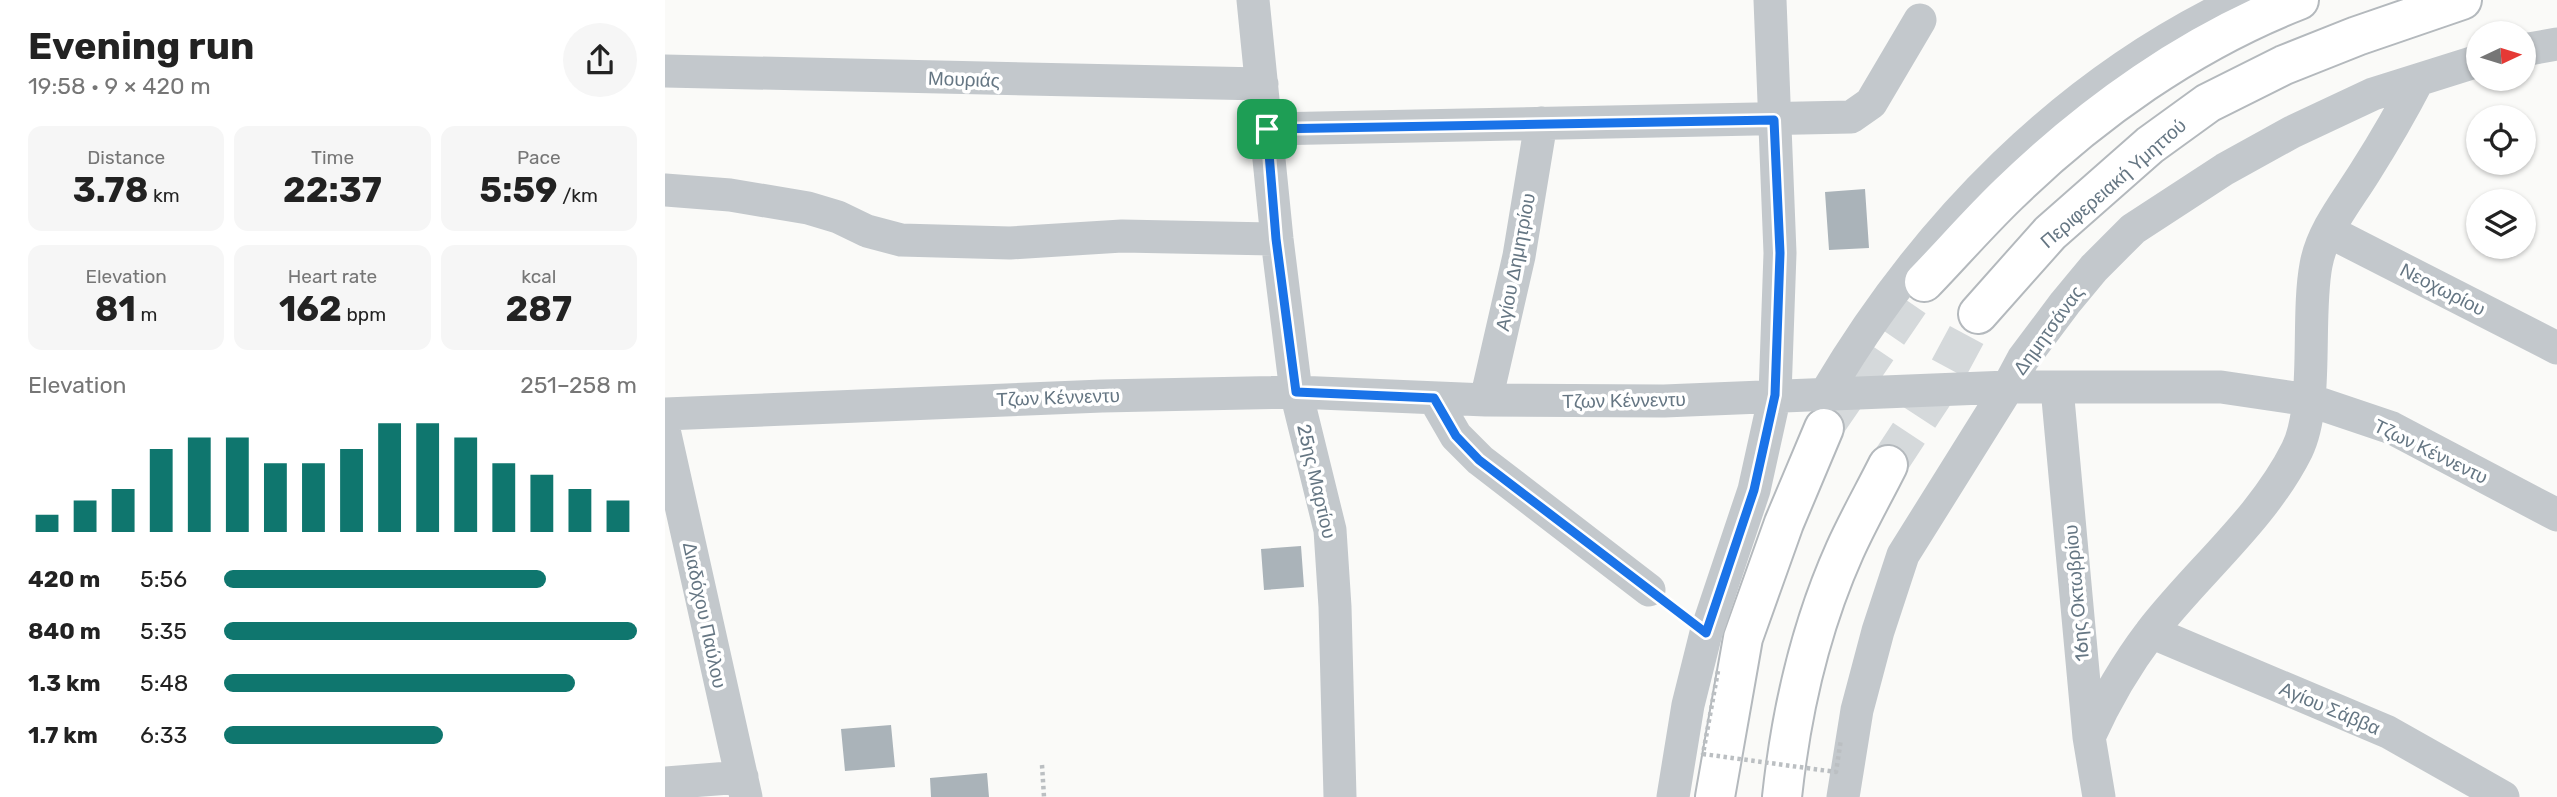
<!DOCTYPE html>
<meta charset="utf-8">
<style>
:root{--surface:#fff;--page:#f6f6f6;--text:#222;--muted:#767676;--accent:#0f766e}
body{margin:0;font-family:Rubik,sans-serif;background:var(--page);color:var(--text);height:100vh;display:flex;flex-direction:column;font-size:26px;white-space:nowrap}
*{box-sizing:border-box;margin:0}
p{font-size:23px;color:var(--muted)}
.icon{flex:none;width:38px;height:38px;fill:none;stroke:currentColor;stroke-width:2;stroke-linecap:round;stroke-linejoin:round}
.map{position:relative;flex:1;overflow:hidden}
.panel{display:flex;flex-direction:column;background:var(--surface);width:665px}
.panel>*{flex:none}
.needle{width:46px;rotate:86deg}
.tools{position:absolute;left:1801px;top:21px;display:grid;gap:14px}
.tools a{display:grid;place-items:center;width:70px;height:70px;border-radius:50%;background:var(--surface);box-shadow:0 2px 5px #0004;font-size:35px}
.pin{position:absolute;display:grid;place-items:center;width:60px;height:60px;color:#fff;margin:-30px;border-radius:14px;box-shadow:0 4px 10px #0006}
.round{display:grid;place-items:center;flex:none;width:74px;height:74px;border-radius:37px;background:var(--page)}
.headline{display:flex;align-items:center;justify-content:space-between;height:119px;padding:0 28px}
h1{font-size:38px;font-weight:700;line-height:52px}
.metrics{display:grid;grid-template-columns:repeat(3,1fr);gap:10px;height:119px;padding:7px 28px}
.metrics div{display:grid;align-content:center;border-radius:14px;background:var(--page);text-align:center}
.metrics b{font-size:35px;font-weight:700}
.metrics small{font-size:19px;font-weight:400}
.metrics p{font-size:19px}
.chart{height:196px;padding:14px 28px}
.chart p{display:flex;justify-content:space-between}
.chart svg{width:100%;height:126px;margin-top:7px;stroke:var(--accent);stroke-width:6}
ul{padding:0 28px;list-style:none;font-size:23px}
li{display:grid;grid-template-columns:112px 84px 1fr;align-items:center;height:52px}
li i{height:18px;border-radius:9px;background:var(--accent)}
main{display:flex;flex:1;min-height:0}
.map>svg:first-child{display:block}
.building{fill:#aab3b9}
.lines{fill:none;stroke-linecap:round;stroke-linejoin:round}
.motorway-tunnel{stroke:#d5d9db;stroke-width:38;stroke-dasharray:38 19;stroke-linecap:butt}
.motorway-casing{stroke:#b4b9bd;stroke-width:42}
.path{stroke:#bbbfc2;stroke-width:4.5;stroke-dasharray:3.5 3.5;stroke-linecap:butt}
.minor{stroke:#c3c8cc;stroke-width:33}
.motorway{stroke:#fff;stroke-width:38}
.path-bridge{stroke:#bbbfc2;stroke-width:4.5;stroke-dasharray:3.5 3.5;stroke-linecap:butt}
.route-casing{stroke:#fff;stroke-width:14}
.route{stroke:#1a73e8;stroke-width:9}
.labels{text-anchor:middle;stroke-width:7;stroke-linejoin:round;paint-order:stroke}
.street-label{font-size:19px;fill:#657683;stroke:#fff}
</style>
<main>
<section class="panel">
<div class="headline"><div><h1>Evening run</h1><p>19:58 · 9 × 420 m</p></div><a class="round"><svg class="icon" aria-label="share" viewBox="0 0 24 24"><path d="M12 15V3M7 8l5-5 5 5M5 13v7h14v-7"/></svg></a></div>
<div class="metrics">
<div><p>Distance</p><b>3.78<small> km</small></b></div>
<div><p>Time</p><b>22:37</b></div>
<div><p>Pace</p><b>5:59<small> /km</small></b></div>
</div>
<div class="metrics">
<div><p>Elevation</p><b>81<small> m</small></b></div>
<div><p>Heart rate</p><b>162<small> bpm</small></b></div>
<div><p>kcal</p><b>287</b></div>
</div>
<div class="chart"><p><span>Elevation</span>251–258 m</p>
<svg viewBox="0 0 160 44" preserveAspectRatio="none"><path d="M5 44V38M15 44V33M25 44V29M35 44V15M45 44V11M55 44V11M65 44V20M75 44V20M85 44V15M95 44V6M105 44V6M115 44V11M125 44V20M135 44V24M145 44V29M155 44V33"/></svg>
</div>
<ul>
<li><b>420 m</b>5:56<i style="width:78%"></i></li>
<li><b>840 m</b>5:35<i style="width:100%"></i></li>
<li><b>1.3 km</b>5:48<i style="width:85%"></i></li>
<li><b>1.7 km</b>6:33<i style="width:53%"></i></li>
</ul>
</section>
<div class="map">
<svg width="1892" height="797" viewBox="0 0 1892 797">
<rect width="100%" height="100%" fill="#fafaf8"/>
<!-- building -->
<path class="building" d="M1200,189L1204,248L1164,250L1160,192Z
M636,546L639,587L599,590L596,549Z
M226,725L230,767L180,771L176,729Z
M322,773L324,797H266L265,778Z"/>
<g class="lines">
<!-- motorway-tunnel -->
<path class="motorway-tunnel" d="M1159,428L1259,282
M1223,465L1271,392L1313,314"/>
<!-- motorway casing -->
<g class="motorway-casing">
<path id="motorway" d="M1259,282C1287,253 1314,222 1343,194C1426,113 1526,42 1634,0
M1313,314L1385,233L1485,145L1543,103L1619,65L1692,36L1797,0
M1050,797L1078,638L1119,523L1159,428
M1117,797C1126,713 1145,628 1180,550C1193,521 1209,493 1223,465"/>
</g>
<!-- path -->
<path class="path" d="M377,765L379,797"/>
<!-- minor -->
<path class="minor" d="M588,0L612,239L631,392L665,530L670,607L675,797
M1858,50L1892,44
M0,71L597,84
M602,129L1186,117L1206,103L1255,20
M0,190L65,195L143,208L173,217L202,231L236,240L345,243L457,236L612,239
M1663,231L1892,348
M1392,388L1424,737L1434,797
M1161,393C1259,227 1399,83 1576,0
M769,398L791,436L815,460L984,590
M821,400L854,256L876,123
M0,414L437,396L631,392L821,400L999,401L1343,387H1556L1644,400L1727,428L1892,515
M0,434L81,797
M1486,632L1723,732L1838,797
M1424,737C1441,699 1461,665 1486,632C1533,571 1597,520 1632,450C1654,405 1641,318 1651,265C1657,231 1682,201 1700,172C1719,142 1737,111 1753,80
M0,783L77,777
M1008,797L1023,705L1041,633L1089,490L1110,395L1115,253L1105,0
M1178,797L1192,710L1213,631L1238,555L1343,387L1358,359L1400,303L1429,268L1468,229L1560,169L1627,132L1708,94L1813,61"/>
<!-- motorway -->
<use href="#motorway" class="motorway"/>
<!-- path-bridge -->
<path class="path-bridge" d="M1053,671L1038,754L1171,772L1176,739"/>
</g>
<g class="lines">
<!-- route casing -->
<g class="route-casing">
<path id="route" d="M1109,120L1115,253L1110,395L1089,490L1041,633L814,460L791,436L769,398L631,392L611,239L602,129Z"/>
</g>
<!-- route -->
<use href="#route" class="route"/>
</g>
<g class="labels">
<!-- street labels -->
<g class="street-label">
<text transform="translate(299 79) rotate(2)" y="7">Μουριάς</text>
<text transform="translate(1448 183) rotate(-41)" y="7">Περιφερειακή Υμηττού</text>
<text transform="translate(850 262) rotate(-79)" y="7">Αγίου Δημητρίου</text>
<text transform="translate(1778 289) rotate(27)" y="7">Νεοχωρίου</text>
<text transform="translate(1383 330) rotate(-54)" y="7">Δημητσάνας</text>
<text transform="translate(393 397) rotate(-2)" y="7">Τζων Κέννεντυ</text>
<text transform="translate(959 400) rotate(-1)" y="7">Τζων Κέννεντυ</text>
<text transform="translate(1766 451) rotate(26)" y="7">Τζων Κέννεντυ</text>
<text transform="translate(652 481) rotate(77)" y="7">25ης Μαρτίου</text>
<text transform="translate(1411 593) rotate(-95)" y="7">16ης Οκτωβρίου</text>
<text transform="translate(40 615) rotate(78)" y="7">Διαδόχου Παύλου</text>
<text transform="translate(1665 708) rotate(23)" y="7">Αγίου Σάββα</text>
</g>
</g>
</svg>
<div class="tools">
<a><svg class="needle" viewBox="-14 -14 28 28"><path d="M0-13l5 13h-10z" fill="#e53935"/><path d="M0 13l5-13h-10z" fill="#767676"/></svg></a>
<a><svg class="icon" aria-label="locate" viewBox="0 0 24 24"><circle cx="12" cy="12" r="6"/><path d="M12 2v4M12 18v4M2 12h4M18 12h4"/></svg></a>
<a><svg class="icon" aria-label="layers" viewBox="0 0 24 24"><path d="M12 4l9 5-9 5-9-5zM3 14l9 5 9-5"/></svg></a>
</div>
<div class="pin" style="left:602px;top:129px;background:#1e9e55"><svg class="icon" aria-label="arrive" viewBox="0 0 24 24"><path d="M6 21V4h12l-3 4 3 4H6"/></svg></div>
</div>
</main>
